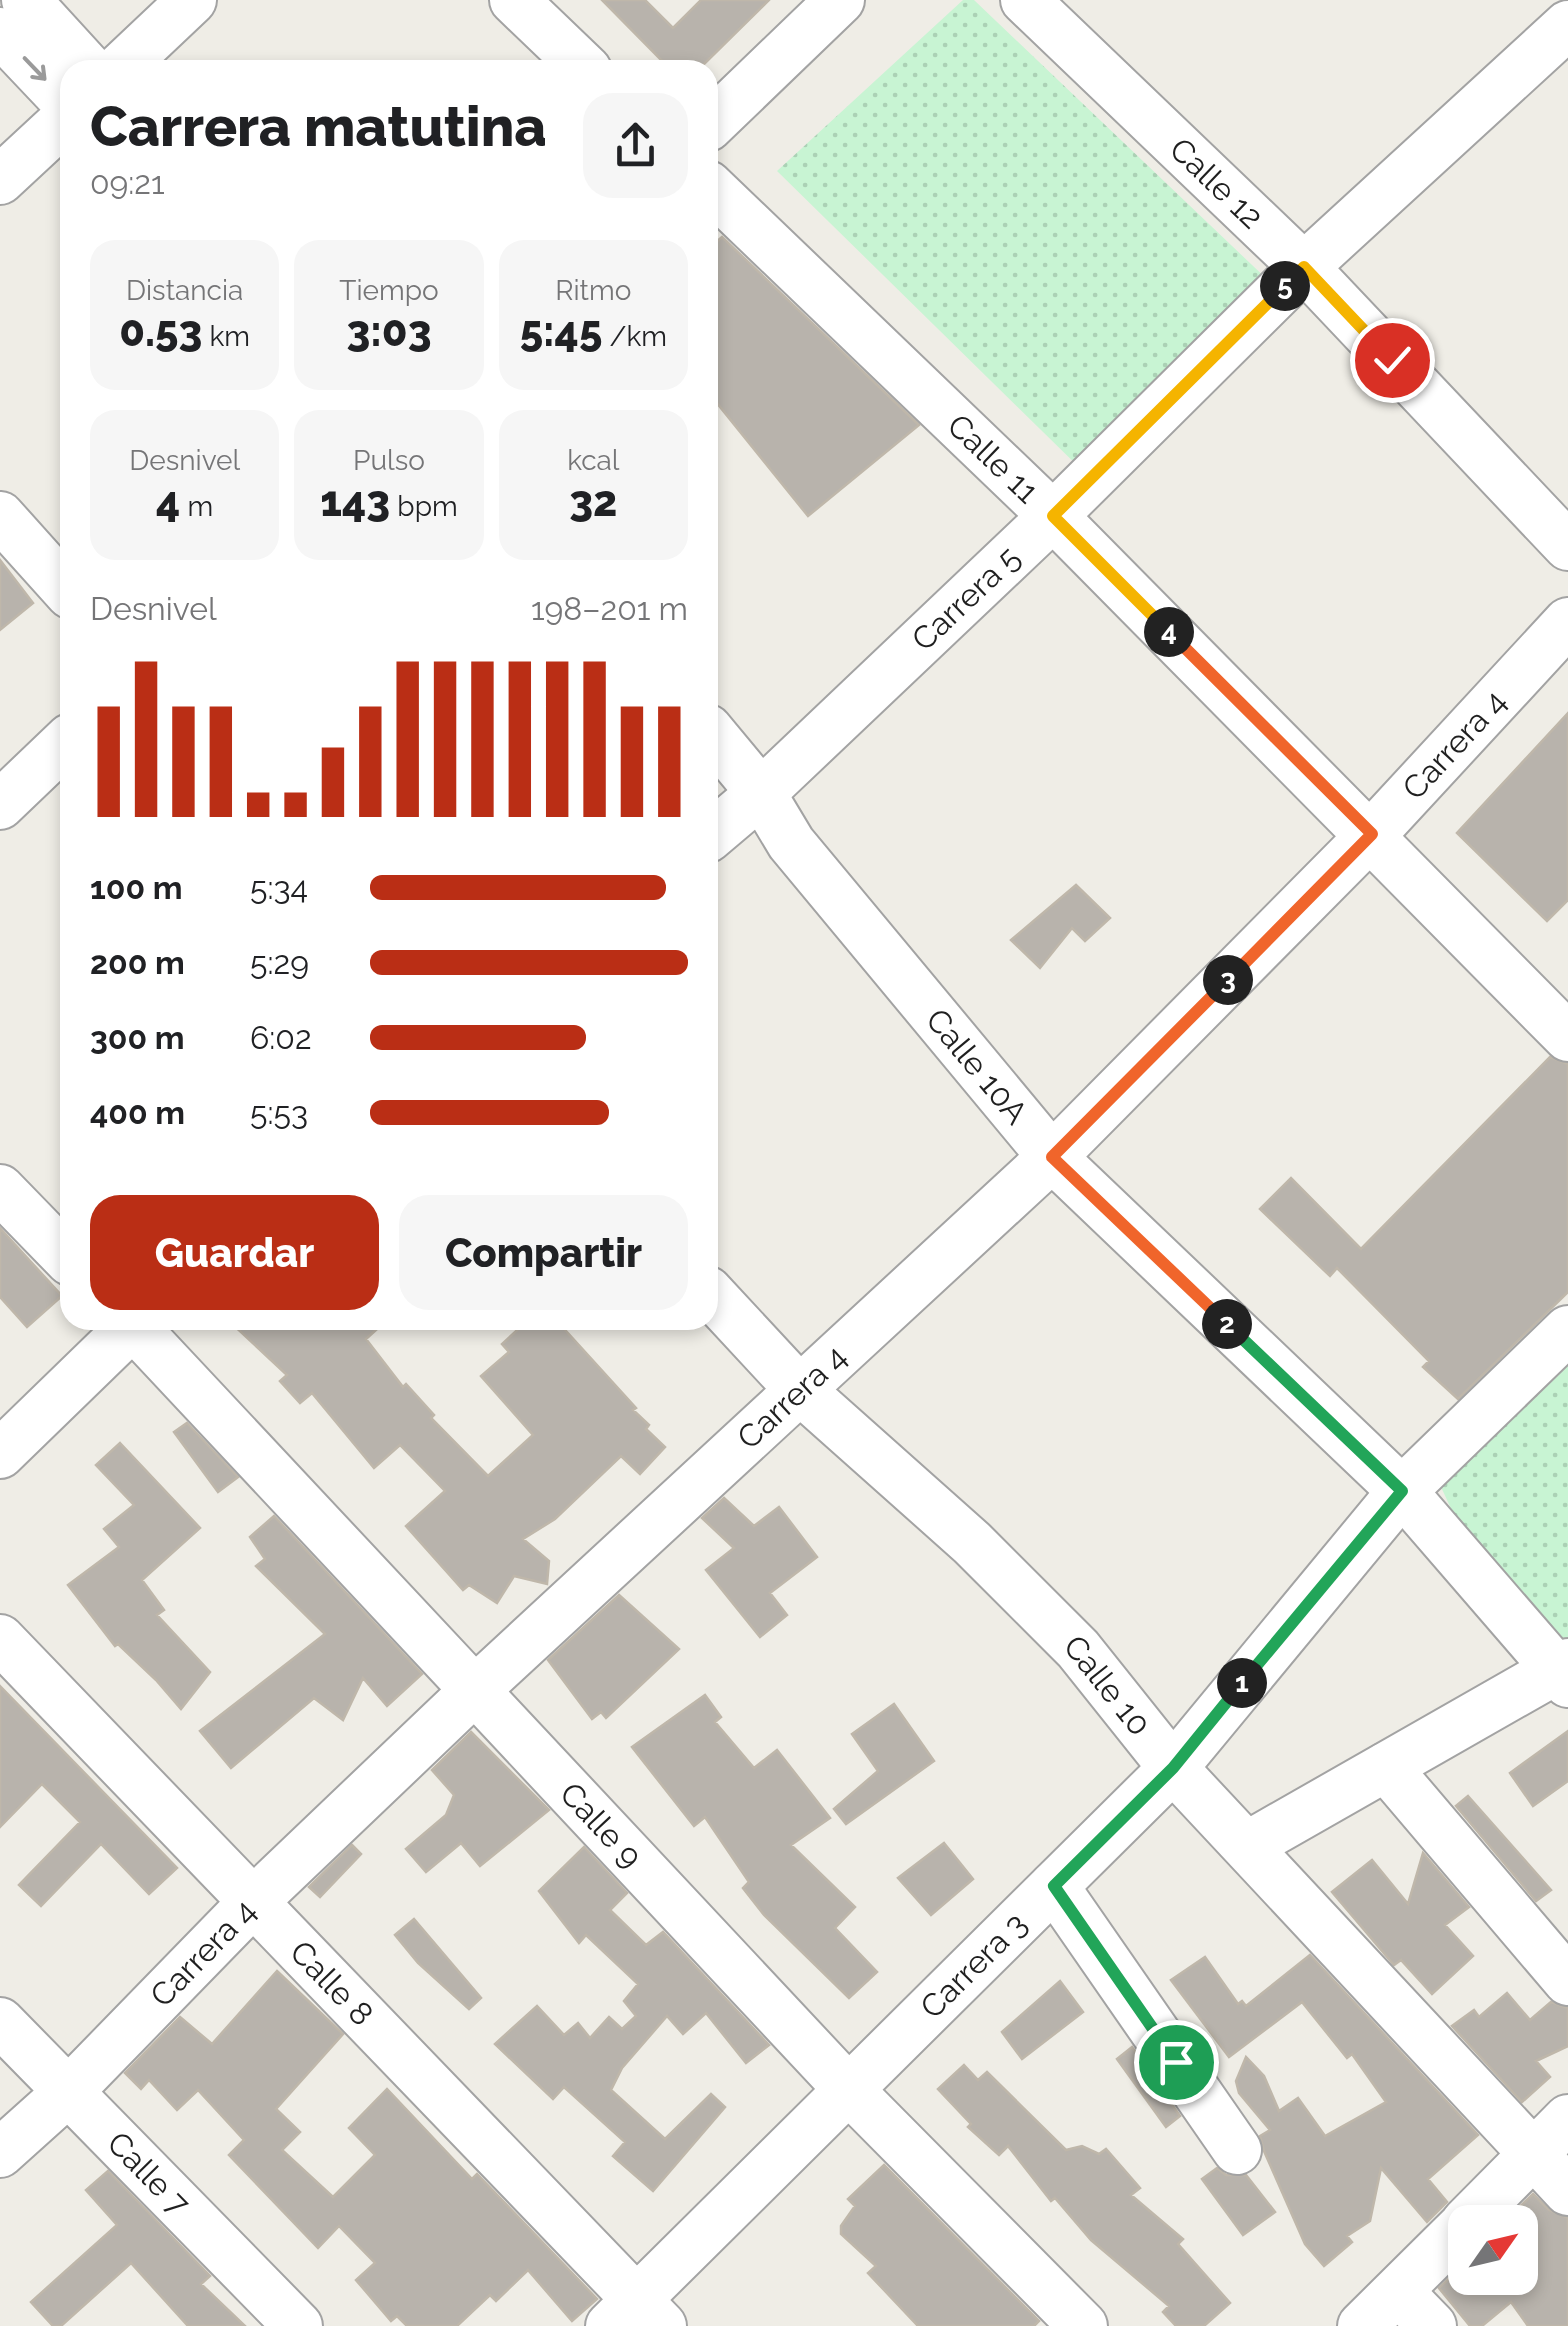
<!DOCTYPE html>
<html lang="es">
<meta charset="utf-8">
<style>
:root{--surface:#fff;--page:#f6f6f6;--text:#202124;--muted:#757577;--accent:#ba2e15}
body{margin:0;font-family:Raleway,sans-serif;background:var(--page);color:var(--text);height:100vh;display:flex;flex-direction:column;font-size:38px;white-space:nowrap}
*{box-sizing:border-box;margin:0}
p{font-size:32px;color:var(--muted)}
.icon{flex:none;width:55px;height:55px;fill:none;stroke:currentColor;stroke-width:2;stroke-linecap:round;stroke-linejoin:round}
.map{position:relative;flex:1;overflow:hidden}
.details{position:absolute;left:60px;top:60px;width:658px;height:1270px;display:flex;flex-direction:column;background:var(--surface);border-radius:30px;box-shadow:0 5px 15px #0003}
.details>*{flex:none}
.needle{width:65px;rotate:56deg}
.tools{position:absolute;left:1448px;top:2205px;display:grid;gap:20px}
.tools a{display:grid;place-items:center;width:90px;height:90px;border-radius:20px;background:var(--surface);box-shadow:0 5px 15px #0003;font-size:50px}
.pin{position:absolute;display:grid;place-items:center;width:85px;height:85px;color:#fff;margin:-42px;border:5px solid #fff;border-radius:50%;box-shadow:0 2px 10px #0007}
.km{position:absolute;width:50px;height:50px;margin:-25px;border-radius:50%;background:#222;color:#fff;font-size:28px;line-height:50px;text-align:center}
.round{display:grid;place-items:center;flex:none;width:105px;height:105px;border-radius:30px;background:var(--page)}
.overview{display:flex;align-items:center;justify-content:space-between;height:170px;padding:0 30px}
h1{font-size:55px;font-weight:800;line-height:75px}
.metrics{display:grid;grid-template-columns:repeat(3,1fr);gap:15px;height:170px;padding:10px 30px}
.metrics div{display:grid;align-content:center;border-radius:25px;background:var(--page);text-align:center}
.metrics b{font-size:42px;font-weight:800}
.metrics small{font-size:28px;font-weight:400}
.metrics p{font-size:28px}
.chart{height:280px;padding:20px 30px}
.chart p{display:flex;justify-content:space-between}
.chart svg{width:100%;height:180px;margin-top:10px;stroke:var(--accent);stroke-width:6}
.button{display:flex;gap:20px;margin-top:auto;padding:20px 30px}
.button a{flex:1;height:115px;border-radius:30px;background:var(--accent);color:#fff;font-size:40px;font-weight:800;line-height:115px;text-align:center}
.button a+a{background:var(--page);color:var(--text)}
ul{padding:0 30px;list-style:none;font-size:32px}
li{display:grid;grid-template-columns:160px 120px 1fr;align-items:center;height:75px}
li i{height:25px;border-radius:12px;background:var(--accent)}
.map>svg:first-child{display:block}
.park{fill:url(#park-dots)}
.building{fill:#b8b3ac;stroke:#bfb7aa;stroke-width:2.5}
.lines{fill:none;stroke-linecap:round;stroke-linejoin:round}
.minor-casing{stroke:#a3a3a3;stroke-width:52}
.minor{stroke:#fff;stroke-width:48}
.oneway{stroke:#9a9a9a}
.split-1-casing{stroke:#fff;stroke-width:20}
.split-2-casing{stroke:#fff;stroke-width:20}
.split-3-casing{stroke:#fff;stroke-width:20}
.split-4-casing{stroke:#fff;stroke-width:20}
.split-5-casing{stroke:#fff;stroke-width:20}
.split-6-casing{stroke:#fff;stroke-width:20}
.split-1{stroke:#22a559;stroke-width:12}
.split-2{stroke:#22a559;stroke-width:12}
.split-3{stroke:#f0652b;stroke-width:12}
.split-4{stroke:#f0652b;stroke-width:12}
.split-5{stroke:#f5b400;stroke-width:12}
.split-6{stroke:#f5b400;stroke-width:12}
.labels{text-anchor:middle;stroke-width:8;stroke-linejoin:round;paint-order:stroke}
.street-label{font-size:32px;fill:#1f1f1f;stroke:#fff}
</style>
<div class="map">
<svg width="1568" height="2326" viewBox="0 0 1568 2326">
<defs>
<pattern id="park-dots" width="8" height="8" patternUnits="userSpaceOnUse" patternTransform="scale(2.5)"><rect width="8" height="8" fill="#c8f4d3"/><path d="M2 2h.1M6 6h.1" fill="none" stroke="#abd1b5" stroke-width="1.8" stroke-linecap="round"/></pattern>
</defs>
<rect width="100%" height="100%" fill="#efede6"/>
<!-- park -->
<path class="park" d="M963,0H974L1274,286L1090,478L777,171Z
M1568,1338V1654L1464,1537L1436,1476Z"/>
<!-- building -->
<path class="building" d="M602,0H645L673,28L701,0H769L698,70H671Z
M722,237L919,425L808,516L708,392V249Z
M0,560L33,603L0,630Z
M1568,713V900L1547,921L1457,833Z
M1076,885L1110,918L1085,941L1072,928L1040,968L1011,940Z
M1550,1057L1568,1064V1292L1458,1399L1423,1367L1429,1361L1337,1268L1330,1276L1260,1209L1291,1178L1361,1249Z
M0,1228L62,1296L27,1327L0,1297Z
M228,1320H387L366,1339L403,1387L406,1384L434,1415L431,1418L488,1476L533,1435L481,1376L509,1352L502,1344L528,1320H556L636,1408L633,1410L649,1425L646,1429L665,1447L640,1474L621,1456L555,1519L523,1539L549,1561L547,1584L514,1576L497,1603L469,1585L463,1590L406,1526L445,1491L400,1445L374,1468L312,1393L300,1403L280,1381L287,1375Z
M187,1423L238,1477L218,1492L174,1432Z
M120,1443L200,1528L142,1580L164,1610L157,1615L210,1672L181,1709L156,1680L118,1644L115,1646L68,1585L119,1547L104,1529L134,1505L96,1465Z
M724,1498L754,1526L779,1507L817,1557L770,1593L787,1615L760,1637L706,1570L734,1548L702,1518Z
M274,1516L422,1674L387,1706L363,1678L343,1720L314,1698L231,1768L200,1731L325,1634L256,1566L265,1559L250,1537Z
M619,1595L679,1649L606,1718L601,1712L592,1719L548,1660Z
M0,1686L177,1868L149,1894L101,1844L41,1906L19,1885L80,1822L42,1784L0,1827Z
M705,1695L721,1717L715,1722L754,1768L777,1750L830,1818L791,1845L855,1907L835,1928L877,1972L849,1998L764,1915L743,1888L749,1882L705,1817L694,1826L632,1747Z
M894,1704L934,1761L846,1824L834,1809L878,1771L852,1734Z
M1568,1731V1781L1533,1806L1510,1773Z
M471,1732L549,1810L480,1866L461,1843L426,1872L406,1849L446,1815L454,1795L432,1770Z
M1468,1796L1551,1890L1536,1901L1456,1806Z
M944,1843L973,1879L931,1915L898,1878Z
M352,1845L361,1854L320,1897L309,1887Z
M584,1847L627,1893L610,1910L646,1945L663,1932L769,2045L746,2063L706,2013L683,2034L667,2016L622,2068L611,2090L665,2139L711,2094L725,2107L653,2191L613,2156L625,2142L564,2087L553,2099L495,2044L537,2006L564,2035L578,2023L590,2038L609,2017L622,2029L636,2016L624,2001L638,1984L586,1935L579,1943L539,1891Z
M1423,1853L1469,1907L1445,1925L1473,1956L1432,1994L1401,1960L1394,1965L1332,1892L1372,1860L1408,1904Z
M414,1919L481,1998L469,2009L418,1963L395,1935Z
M1310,1955L1478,2135L1428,2179L1447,2202L1427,2222L1381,2168L1370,2221L1347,2236L1352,2242L1324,2266L1305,2244L1264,2151L1260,2136L1270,2130L1239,2093L1236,2081L1246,2057L1264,2076L1279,2111L1298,2098L1325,2136L1386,2102L1352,2054L1347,2058L1302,2002L1229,2057L1171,1980L1205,1957L1238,2004L1242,2001L1246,2006Z
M277,1971L343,2034L276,2109L300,2132L282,2150L333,2197L375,2155L349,2128L387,2089L472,2179L477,2174L597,2299L572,2321L528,2270L496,2301L490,2295L457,2326H407L397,2316L391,2321L356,2280L375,2263L339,2226L318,2248L229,2155L244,2140L198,2090L177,2110L149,2080L141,2089L125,2073L180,2017L212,2044Z
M1060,1981L1083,2012L1022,2059L1002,2032Z
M1507,1993L1530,2020L1551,2002L1568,2008V2046L1536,2061L1550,2077L1522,2102L1452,2026L1474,2010L1479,2017Z
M1132,2047L1180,2116L1166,2127L1117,2059Z
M964,2065L978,2080L987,2072L1066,2150L1082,2146L1099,2154L1106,2149L1140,2188L1131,2195L1183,2239L1178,2244L1230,2303L1204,2326H1176L1163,2312L1169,2306L1091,2240L1055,2198L1051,2201L1008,2146L999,2155L968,2127L971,2124L938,2089Z
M884,2165L1039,2321L1034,2326H918L868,2273L876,2266L841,2234V2226L855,2206L848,2199Z
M1217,2168L1226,2175H1246L1275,2212L1243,2235L1202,2179Z
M108,2171L210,2276L201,2284L245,2326H188L131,2263L61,2326H53L31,2302L117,2225L86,2190Z
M1533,2194L1549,2210L1568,2218V2326H1528L1511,2302L1482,2326H1470L1439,2288L1465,2263V2278H1520V2222H1504Z"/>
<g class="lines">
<!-- minor casing -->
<g class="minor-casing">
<g id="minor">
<path d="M26,0L90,70"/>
<path d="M514,0L587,70"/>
<path id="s1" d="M1025,0L1304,267L1568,546"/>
<path d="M0,32L70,106"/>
<path d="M118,70L192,0"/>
<path d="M708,127L840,0"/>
<path d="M0,180L70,115"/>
<path id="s2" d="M708,185L1053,516L1568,1037"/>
<path d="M0,516L70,594"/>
<path id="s3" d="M708,729L761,793L791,843L1052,1157L1402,1491L1568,1683"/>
<path d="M0,805L70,738"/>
<path id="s4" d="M708,838L761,793L1053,516L1304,267L1568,25"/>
<path d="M0,1189L70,1261"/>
<path id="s5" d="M708,1291L798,1388L972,1543L1078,1649L1173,1768L1568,2191"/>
<path id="s6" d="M128,1320L849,2090L1083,2326"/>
<path d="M0,1454L138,1320"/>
<path id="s7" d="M0,1639L662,2326"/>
<path d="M1386,1767L1568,1981"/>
<path d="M1247,1846L1568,1663"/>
<path d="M1054,1886L1237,2150"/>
<path id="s8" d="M0,2022L298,2326"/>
<path id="s9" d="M0,2153L69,2091L254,1901L473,1692L1052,1157L1372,834L1568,622"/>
<path d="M1466,2222L1568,2119"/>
<path d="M1399,2292L1432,2326"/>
<path id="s10" d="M610,2326L1173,1768L1402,1491L1568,1330"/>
<path d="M1362,2326L1465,2224"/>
</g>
</g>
<!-- minor -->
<use href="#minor" class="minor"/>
</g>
<!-- one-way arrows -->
<defs><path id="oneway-shaft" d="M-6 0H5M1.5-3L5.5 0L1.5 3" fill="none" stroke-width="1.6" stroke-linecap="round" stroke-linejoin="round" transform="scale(2.5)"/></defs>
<use class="oneway" href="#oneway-shaft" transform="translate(35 69) rotate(46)"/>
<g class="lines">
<!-- split-1 casing -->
<g class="split-1-casing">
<path id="split-1" d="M1176,2062L1054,1886L1173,1768L1242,1683"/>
</g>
<!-- split-2 casing -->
<g class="split-2-casing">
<path id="split-2" d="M1227,1324L1402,1491L1242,1683"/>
</g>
<!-- split-3 casing -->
<g class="split-3-casing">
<path id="split-3" d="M1227,1324L1052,1157L1228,980"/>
</g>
<!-- split-4 casing -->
<g class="split-4-casing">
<path id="split-4" d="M1169,632L1372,834L1228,980"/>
</g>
<!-- split-5 casing -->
<g class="split-5-casing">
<path id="split-5" d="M1169,632L1053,516L1285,286"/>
</g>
<!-- split-6 casing -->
<g class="split-6-casing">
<path id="split-6" d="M1285,286L1304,267L1392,360"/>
</g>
<!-- split-1 -->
<use href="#split-1" class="split-1"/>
<!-- split-2 -->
<use href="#split-2" class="split-2"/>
<!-- split-3 -->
<use href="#split-3" class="split-3"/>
<!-- split-4 -->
<use href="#split-4" class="split-4"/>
<!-- split-5 -->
<use href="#split-5" class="split-5"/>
<!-- split-6 -->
<use href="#split-6" class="split-6"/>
</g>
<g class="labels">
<!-- street labels -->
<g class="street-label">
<text dy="11" stroke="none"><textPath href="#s1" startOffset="265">Calle 12</textPath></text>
<text dy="11" stroke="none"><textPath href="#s2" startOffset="395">Calle 11</textPath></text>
<text dy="11" stroke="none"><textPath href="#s4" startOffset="352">Carrera 5</textPath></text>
<text dy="11" stroke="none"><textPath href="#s9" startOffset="2025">Carrera 4</textPath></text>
<text dy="11" stroke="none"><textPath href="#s3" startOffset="432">Calle 10A</textPath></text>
<text dy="11" stroke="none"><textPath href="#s9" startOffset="1095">Carrera 4</textPath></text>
<text dy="11" stroke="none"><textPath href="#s5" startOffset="562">Calle 10</textPath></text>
<text dy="11" stroke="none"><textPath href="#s6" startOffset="692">Calle 9</textPath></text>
<text dy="11" stroke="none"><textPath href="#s9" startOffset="285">Carrera 4</textPath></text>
<text dy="11" stroke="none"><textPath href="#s10" startOffset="512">Carrera 3</textPath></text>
<text dy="11" stroke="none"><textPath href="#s7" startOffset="478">Calle 8</textPath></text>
<text dy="11" stroke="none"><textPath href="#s8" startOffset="212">Calle 7</textPath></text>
</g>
</g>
</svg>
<div class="tools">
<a><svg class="needle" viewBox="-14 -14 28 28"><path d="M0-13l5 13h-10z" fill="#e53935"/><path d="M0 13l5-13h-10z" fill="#757577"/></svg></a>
</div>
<div class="pin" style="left:1176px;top:2062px;background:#1e9e55"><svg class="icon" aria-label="arrive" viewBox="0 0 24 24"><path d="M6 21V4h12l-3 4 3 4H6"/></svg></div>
<div class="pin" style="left:1392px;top:360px;background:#d93025"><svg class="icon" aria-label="check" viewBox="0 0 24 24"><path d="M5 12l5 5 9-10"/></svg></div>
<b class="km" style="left:1242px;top:1683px">1</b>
<b class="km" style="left:1227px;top:1324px">2</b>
<b class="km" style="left:1228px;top:980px">3</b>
<b class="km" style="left:1169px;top:632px">4</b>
<b class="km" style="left:1285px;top:286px">5</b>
<section class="details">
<div class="overview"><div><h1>Carrera matutina</h1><p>09:21</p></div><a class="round"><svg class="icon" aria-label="share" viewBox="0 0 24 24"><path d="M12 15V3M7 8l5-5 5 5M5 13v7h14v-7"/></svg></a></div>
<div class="metrics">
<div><p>Distancia</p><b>0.53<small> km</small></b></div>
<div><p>Tiempo</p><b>3:03</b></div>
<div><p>Ritmo</p><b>5:45<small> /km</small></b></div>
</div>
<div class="metrics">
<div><p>Desnivel</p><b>4<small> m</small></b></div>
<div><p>Pulso</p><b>143<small> bpm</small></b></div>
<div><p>kcal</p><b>32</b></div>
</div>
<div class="chart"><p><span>Desnivel</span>198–201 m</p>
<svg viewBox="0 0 160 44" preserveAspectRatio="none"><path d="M5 44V17M15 44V6M25 44V17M35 44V17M45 44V38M55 44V38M65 44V27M75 44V17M85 44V6M95 44V6M105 44V6M115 44V6M125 44V6M135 44V6M145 44V17M155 44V17"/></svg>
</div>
<ul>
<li><b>100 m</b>5:34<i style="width:93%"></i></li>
<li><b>200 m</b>5:29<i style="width:100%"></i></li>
<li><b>300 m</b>6:02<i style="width:68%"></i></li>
<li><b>400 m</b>5:53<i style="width:75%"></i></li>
</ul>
<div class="button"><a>Guardar</a><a>Compartir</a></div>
</section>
</div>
